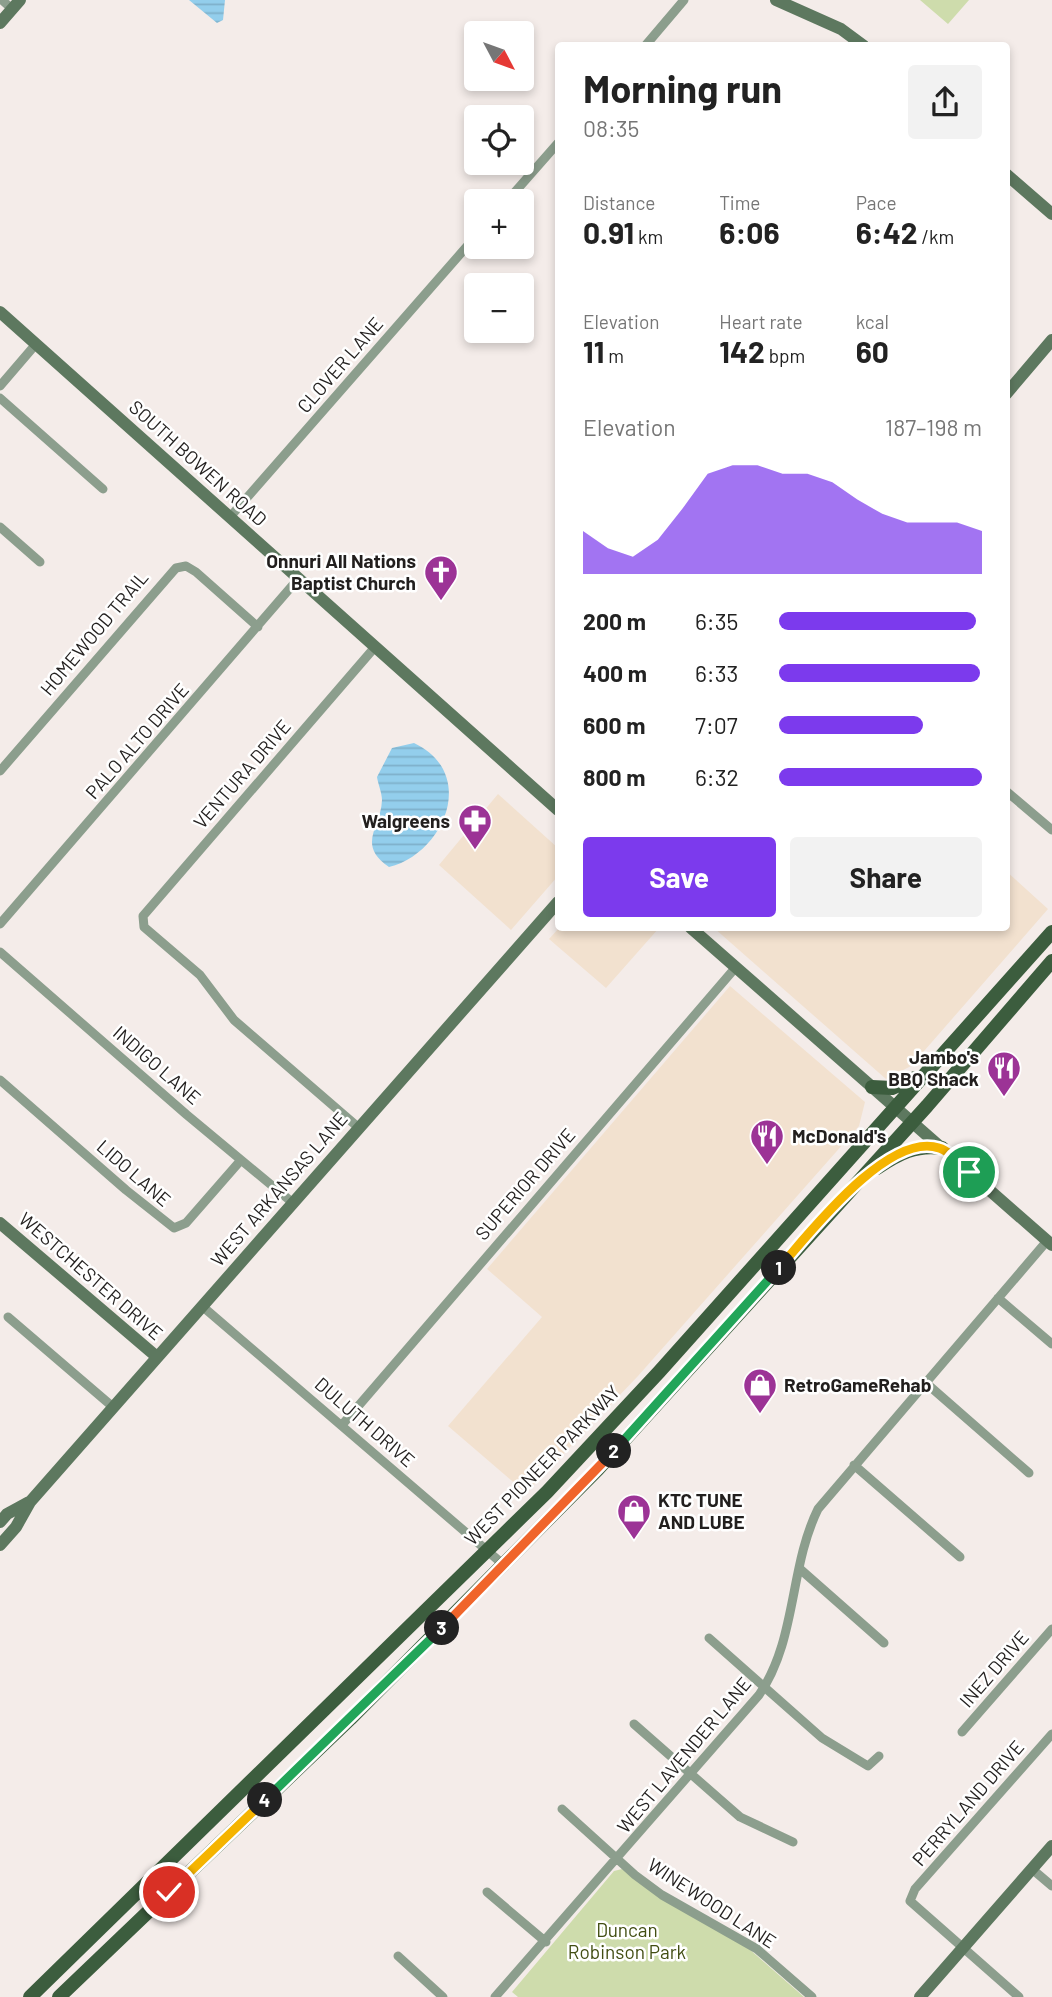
<!DOCTYPE html>
<meta charset="utf-8">
<style>
:root{--surface:#fff;--page:#f2f2f2;--text:#222;--muted:#767676;--accent:#7c3aed}
body{margin:0;font-family:Barlow,sans-serif;background:var(--page);color:var(--text);height:100vh;display:flex;flex-direction:column;font-size:26px;white-space:nowrap}
*{box-sizing:border-box;margin:0}
p{font-size:23px;color:var(--muted)}
.icon{flex:none;width:38px;height:38px;fill:none;stroke:currentColor;stroke-width:2;stroke-linecap:round;stroke-linejoin:round}
.map{position:relative;flex:1;overflow:hidden}
.sheet{position:absolute;left:555px;top:42px;width:455px;height:889px;display:flex;flex-direction:column;background:var(--surface);border-radius:7px;box-shadow:0 4px 10px #0003}
.sheet>*{flex:none}
.needle{width:46px;rotate:131deg}
.buttons{position:absolute;left:464px;top:21px;display:grid;gap:14px}
.buttons a{display:grid;place-items:center;width:70px;height:70px;border-radius:7px;background:var(--surface);box-shadow:0 4px 10px #0003;font-size:35px}
.pin{position:absolute;display:grid;place-items:center;width:60px;height:60px;color:#fff;margin:-30px;border:4px solid #fff;border-radius:50%;box-shadow:0 2px 7px #0007}
.km{position:absolute;width:35px;height:35px;margin:-18px;border-radius:50%;background:#222;color:#fff;font-size:19px;line-height:35px;text-align:center}
.round{display:grid;place-items:center;flex:none;width:74px;height:74px;border-radius:7px;background:var(--page)}
.overview{display:flex;align-items:center;justify-content:space-between;height:119px;padding:0 28px}
h1{font-size:38px;font-weight:700;line-height:52px}
.stats{display:grid;grid-template-columns:repeat(3,1fr);gap:10px;height:119px;padding:7px 28px}
.stats div{display:grid;align-content:center}
.stats b{font-size:30px;font-weight:700}
.stats small{font-size:19px;font-weight:400}
.stats p{font-size:19px}
.chart{height:196px;padding:14px 28px}
.chart p{display:flex;justify-content:space-between}
.chart svg{width:100%;height:126px;margin-top:7px;fill:var(--accent);opacity:.7}
.action{display:flex;gap:14px;margin-top:auto;padding:14px 28px}
.action a{flex:1;height:80px;border-radius:7px;background:var(--accent);color:#fff;font-size:28px;font-weight:700;line-height:80px;text-align:center}
.action a+a{background:var(--page);color:var(--text)}
ul{padding:0 28px;list-style:none;font-size:23px}
li{display:grid;grid-template-columns:112px 84px 1fr;align-items:center;height:52px}
li i{height:18px;border-radius:9px;background:var(--accent)}
.map>svg:first-child{display:block}
.commercial{fill:#f2e1cf}
.green{fill:#cedcac}
.water{fill:url(#water-rules)}
.lines{fill:none;stroke-linecap:round;stroke-linejoin:round}
.street{stroke:#8c9e8d;stroke-width:9}
.secondary{stroke:#5d785f;stroke-width:12}
.primary{stroke:#3c5d3e;stroke-width:14}
.split-1-casing{stroke:#fff;stroke-width:14}
.split-2-casing{stroke:#fff;stroke-width:14}
.split-3-casing{stroke:#fff;stroke-width:14}
.split-4-casing{stroke:#fff;stroke-width:14}
.split-5-casing{stroke:#fff;stroke-width:14}
.split-1{stroke:#f5b400;stroke-width:9}
.split-2{stroke:#22a559;stroke-width:9}
.split-3{stroke:#f0652b;stroke-width:9}
.split-4{stroke:#22a559;stroke-width:9}
.split-5{stroke:#f5b400;stroke-width:9}
.labels{text-anchor:middle;stroke-width:5;stroke-linejoin:round;paint-order:stroke}
.street-label{font-size:19px;fill:#221f1e;stroke:#fff}
.poi-label{font-size:19px;font-weight:bold;fill:#221f1e;stroke:#fff;text-anchor:end}
.park-label{font-size:19px;fill:#424e13;stroke:#fff}
</style>
<div class="map">
<svg width="1052" height="1997" viewBox="0 0 1052 1997">
<defs>
<pattern id="water-rules" width="6" height="5" patternUnits="userSpaceOnUse" patternTransform="scale(1.75)"><rect width="6" height="5" fill="#93ceec"/><path d="M0 2.5h6" fill="none" stroke="#7eb0ca"/></pattern>
</defs>
<rect width="100%" height="100%" fill="#f4ece9"/>
<!-- commercial -->
<path class="commercial" d="M498,794L558,848V876L511,930L439,865Z
M1006,871L1048,909L911,1066L886,1079L714,928H1006Z
M559,928H659L606,988L549,939Z
M730,986L865,1102L859,1126L638,1376L526,1493L448,1426L542,1317L487,1269Z"/>
<!-- green -->
<path class="green" d="M920,0H969L948,24Z
M622,1869L748,1948L804,1997H518L512,1992L614,1871Z"/>
<!-- water -->
<path class="water" d="M189,0H225L223,20L217,23Z
M414,743C479,774 443,854 389,867C356,844 381,828 382,800C382,793 378,784 377,777L392,748Z"/>
<g class="lines">
<!-- street -->
<path class="street" d="M2,0L12,9
M645,46L684,0
M507,201L558,143
M0,386L36,344
M0,398L103,489
M230,517L476,236
M0,527L40,562
M0,771L176,568L186,566L196,572L258,627
M1006,791L1052,830
M0,924L298,579
M0,952L187,1115L293,1203
M0,1080L126,1190L174,1228L186,1223L241,1160
M359,1128L234,1020L200,975L144,927L143,916L375,647
M998,1298L1052,1344
M202,1306L505,1566
M8,1317L113,1407
M926,1383L1029,1473
M342,1425L736,967
M854,1465L960,1557
M800,1569L884,1643
M709,1638L822,1738L868,1766L879,1756
M634,1724L740,1817L793,1842
M962,1732L1052,1629
M562,1809L635,1875L662,1895L757,1949L812,1997
M1032,1869L1052,1886
M487,1892L546,1942
M398,1956L443,1997
M495,1997L759,1695C797,1640 789,1568 818,1509L1047,1241
M1019,1997L910,1901L915,1889L1052,1734"/>
<!-- secondary -->
<path class="secondary" d="M776,0L841,29L864,46
M0,23L20,0
M1006,174L1052,214
M0,312L558,810
M1006,394L1052,340
M691,928L1052,1245
M0,1223L157,1357
M0,1522L7,1514L29,1502
M0,1545L16,1527L30,1502L558,902
M920,1997L1052,1846"/>
<!-- primary -->
<path class="primary" d="M872,1087L892,1088L915,1078
M877,1168C898,1154 916,1144 942,1148
M30,1997L547,1492L659,1372L1052,932
M59,1997L350,1719L598,1469L927,1106L1052,961"/>
</g>
<g class="lines">
<!-- split-1 casing -->
<g class="split-1-casing">
<path id="split-1" d="M779,1268C809,1234 888,1131 939,1148C950,1151 961,1165 969,1172"/>
</g>
<!-- split-2 casing -->
<g class="split-2-casing">
<path id="split-2" d="M614,1451L779,1268"/>
</g>
<!-- split-3 casing -->
<g class="split-3-casing">
<path id="split-3" d="M442,1628L614,1451"/>
</g>
<!-- split-4 casing -->
<g class="split-4-casing">
<path id="split-4" d="M265,1800L442,1628"/>
</g>
<!-- split-5 casing -->
<g class="split-5-casing">
<path id="split-5" d="M169,1892L265,1800"/>
</g>
<!-- split-1 -->
<use href="#split-1" class="split-1"/>
<!-- split-2 -->
<use href="#split-2" class="split-2"/>
<!-- split-3 -->
<use href="#split-3" class="split-3"/>
<!-- split-4 -->
<use href="#split-4" class="split-4"/>
<!-- split-5 -->
<use href="#split-5" class="split-5"/>
</g>
<!-- icons -->
<defs>
<g id="church-pin" transform="scale(1.75)"><path d="M0 17L-7.5 6A9.5 9.5 0 1 1 7.5 6Z" fill="#9c3396" stroke="#fff"/><path d="M-1.2-6h2.4v3.5h3.3v2.4h-3.3V6h-2.4V-.1h-3.3v-2.4h3.3Z" fill="#fff"/></g>
<g id="pharmacy-pin" transform="scale(1.75)"><path d="M0 17L-7.5 6A9.5 9.5 0 1 1 7.5 6Z" fill="#9c3396" stroke="#fff"/><path d="M-2-6h4v4h4v4h-4v4h-4v-4h-4v-4h4Z" fill="#fff"/></g>
<g id="restaurant-pin" transform="scale(1.75)"><path d="M0 17L-7.5 6A9.5 9.5 0 1 1 7.5 6Z" fill="#9c3396" stroke="#fff"/><path d="M-5-6h1v4h1v-4h1v4h1v-4h1v5L-1.5 .5V6h-2V.5L-5-1ZM5-6V6H3V1.5H1.5Q1.5-4 5-6Z" fill="#fff"/></g>
<g id="shop-pin" transform="scale(1.75)"><path d="M0 17L-7.5 6A9.5 9.5 0 1 1 7.5 6Z" fill="#9c3396" stroke="#fff"/><path d="M-5-2.5h2.3a2.7 3.5 0 0 1 5.4 0H5L5.5 6h-11ZM-1.5-2.5h3a1.5 2.3 0 0 0-3 0Z" fill="#fff"/></g>
</defs>
<g fill-rule="evenodd">
<use href="#church-pin" x="441" y="572"/>
<use href="#pharmacy-pin" x="475" y="821"/>
<use href="#restaurant-pin" x="1004" y="1068"/>
<use href="#restaurant-pin" x="767" y="1136"/>
<use href="#shop-pin" x="760" y="1385"/>
<use href="#shop-pin" x="634" y="1511"/>
</g>
<g class="labels">
<!-- street labels -->
<g class="street-label">
<text transform="translate(340 365) rotate(-49)" y="7">CLOVER LANE</text>
<text transform="translate(198 463) rotate(42)" y="7">SOUTH BOWEN ROAD</text>
<text transform="translate(94 633) rotate(-50)" y="7">HOMEWOOD TRAIL</text>
<text transform="translate(137 741) rotate(-49)" y="7">PALO ALTO DRIVE</text>
<text transform="translate(242 774) rotate(-49)" y="7">VENTURA DRIVE</text>
<text transform="translate(157 1065) rotate(41)" y="7">INDIGO LANE</text>
<text transform="translate(134 1173) rotate(41)" y="7">LIDO LANE</text>
<text transform="translate(525 1184) rotate(-49)" y="7">SUPERIOR DRIVE</text>
<text transform="translate(279 1189) rotate(-49)" y="7">WEST ARKANSAS LANE</text>
<text transform="translate(91 1276) rotate(41)" y="7">WESTCHESTER DRIVE</text>
<text transform="translate(365 1422) rotate(41)" y="7">DULUTH DRIVE</text>
<text transform="translate(542 1465) rotate(-46)" y="7">WEST PIONEER PARKWAY</text>
<text transform="translate(994 1669) rotate(-49)" y="7">INEZ DRIVE</text>
<text transform="translate(684 1755) rotate(-50)" y="7">WEST LAVENDER LANE</text>
<text transform="translate(968 1803) rotate(-49)" y="7">PERRYLAND DRIVE</text>
<text transform="translate(712 1903) rotate(33)" y="7">WINEWOOD LANE</text>
</g>
<!-- poi labels -->
<g class="poi-label">
<text x="416" y="568">Onnuri All Nations<tspan x="416" dy="22">Baptist Church</tspan></text>
<text x="450" y="828">Walgreens</text>
<text x="979" y="1064">Jambo's<tspan x="979" dy="22">BBQ Shack</tspan></text>
<text x="792" y="1143" text-anchor="start">McDonald's</text>
<text x="784" y="1392" text-anchor="start">RetroGameRehab</text>
<text x="658" y="1507" text-anchor="start">KTC TUNE<tspan x="658" dy="22">AND LUBE</tspan></text>
</g>
<!-- park labels -->
<g class="park-label">
<text x="627" y="1937">Duncan<tspan x="627" dy="22">Robinson Park</tspan></text>
</g>
</g>
</svg>
<div class="buttons">
<a><svg class="needle" viewBox="-14 -14 28 28"><path d="M0-13l5 13h-10z" fill="#e53935"/><path d="M0 13l5-13h-10z" fill="#767676"/></svg></a>
<a><svg class="icon" aria-label="locate" viewBox="0 0 24 24"><circle cx="12" cy="12" r="6"/><path d="M12 2v4M12 18v4M2 12h4M18 12h4"/></svg></a>
<a>+</a>
<a>−</a>
</div>
<div class="pin" style="left:969px;top:1172px;background:#1e9e55"><svg class="icon" aria-label="arrive" viewBox="0 0 24 24"><path d="M6 21V4h12l-3 4 3 4H6"/></svg></div>
<div class="pin" style="left:169px;top:1892px;background:#d93025"><svg class="icon" aria-label="check" viewBox="0 0 24 24"><path d="M5 12l5 5 9-10"/></svg></div>
<b class="km" style="left:779px;top:1268px">1</b>
<b class="km" style="left:614px;top:1451px">2</b>
<b class="km" style="left:442px;top:1628px">3</b>
<b class="km" style="left:265px;top:1800px">4</b>
<section class="sheet">
<div class="overview"><div><h1>Morning run</h1><p>08:35</p></div><a class="round"><svg class="icon" aria-label="share" viewBox="0 0 24 24"><path d="M12 15V3M7 8l5-5 5 5M5 13v7h14v-7"/></svg></a></div>
<div class="stats">
<div><p>Distance</p><b>0.91<small> km</small></b></div>
<div><p>Time</p><b>6:06</b></div>
<div><p>Pace</p><b>6:42<small> /km</small></b></div>
</div>
<div class="stats">
<div><p>Elevation</p><b>11<small> m</small></b></div>
<div><p>Heart rate</p><b>142<small> bpm</small></b></div>
<div><p>kcal</p><b>60</b></div>
</div>
<div class="chart"><p><span>Elevation</span>187–198 m</p>
<svg viewBox="0 0 160 44" preserveAspectRatio="none"><path d="M0 44V29L10 35L20 38L30 32L40 21L50 9L60 6L70 6L80 9L90 9L100 12L110 18L120 23L130 26L140 26L150 26L160 29V44z"/></svg>
</div>
<ul>
<li><b>200 m</b>6:35<i style="width:97%"></i></li>
<li><b>400 m</b>6:33<i style="width:99%"></i></li>
<li><b>600 m</b>7:07<i style="width:71%"></i></li>
<li><b>800 m</b>6:32<i style="width:100%"></i></li>
</ul>
<div class="action"><a>Save</a><a>Share</a></div>
</section>
</div>
